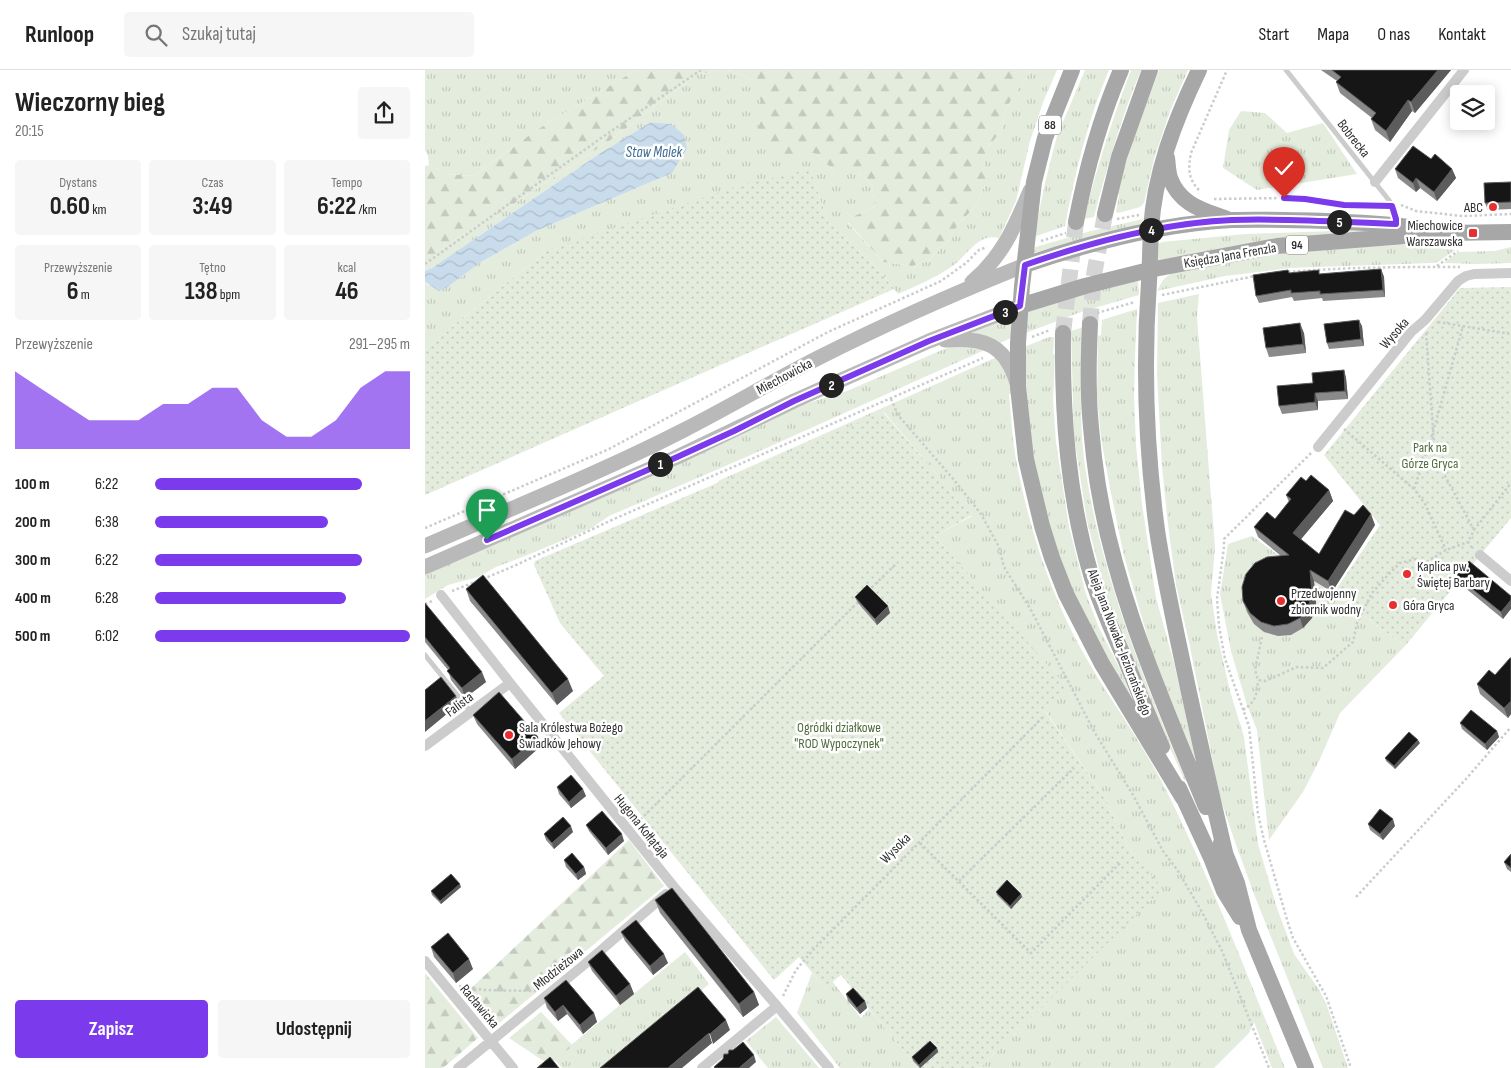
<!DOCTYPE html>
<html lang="pl">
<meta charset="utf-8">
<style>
:root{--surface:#fff;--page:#f6f6f6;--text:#222;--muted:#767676;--line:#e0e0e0;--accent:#7c3aed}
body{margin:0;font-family:"Sofia Sans Condensed",sans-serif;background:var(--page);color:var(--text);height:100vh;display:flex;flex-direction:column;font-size:19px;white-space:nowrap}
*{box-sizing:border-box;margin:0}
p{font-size:16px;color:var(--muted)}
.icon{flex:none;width:28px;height:28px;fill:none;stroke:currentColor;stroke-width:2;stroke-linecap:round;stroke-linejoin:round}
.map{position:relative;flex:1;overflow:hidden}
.side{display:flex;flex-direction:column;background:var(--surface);width:425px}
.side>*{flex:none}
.buttons{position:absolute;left:1025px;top:15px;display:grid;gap:10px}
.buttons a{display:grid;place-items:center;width:45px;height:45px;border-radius:5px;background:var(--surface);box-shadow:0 2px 12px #0003;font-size:25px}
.pin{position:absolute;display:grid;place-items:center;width:42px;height:42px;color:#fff;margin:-51px -21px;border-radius:50% 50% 50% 0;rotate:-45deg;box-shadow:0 0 5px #0007}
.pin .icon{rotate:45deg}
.km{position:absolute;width:25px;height:25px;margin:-12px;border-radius:50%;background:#222;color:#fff;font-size:14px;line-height:25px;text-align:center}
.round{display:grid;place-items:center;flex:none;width:52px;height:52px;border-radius:5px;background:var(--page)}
.headline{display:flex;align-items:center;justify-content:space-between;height:85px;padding:0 15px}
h1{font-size:28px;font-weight:700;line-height:38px}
.stats{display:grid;grid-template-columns:repeat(3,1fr);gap:8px;height:85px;padding:5px 15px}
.stats div{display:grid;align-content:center;border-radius:5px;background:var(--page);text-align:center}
.stats b{font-size:25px;font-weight:700}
.stats small{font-size:14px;font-weight:400}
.stats p{font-size:14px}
.chart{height:140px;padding:10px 15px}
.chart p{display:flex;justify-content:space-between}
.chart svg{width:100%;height:90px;margin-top:5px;fill:var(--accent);opacity:.7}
.button{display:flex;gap:10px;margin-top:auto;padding:10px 15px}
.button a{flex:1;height:58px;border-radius:5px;background:var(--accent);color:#fff;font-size:20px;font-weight:700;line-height:58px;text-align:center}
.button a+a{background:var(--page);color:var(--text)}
ul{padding:0 15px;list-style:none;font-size:16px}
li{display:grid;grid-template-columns:80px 60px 1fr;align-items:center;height:38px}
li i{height:12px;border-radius:6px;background:var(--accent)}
header{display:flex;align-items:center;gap:30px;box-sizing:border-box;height:70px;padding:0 25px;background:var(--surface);border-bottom:1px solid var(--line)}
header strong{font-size:24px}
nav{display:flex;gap:28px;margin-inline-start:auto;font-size:18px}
.search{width:350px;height:45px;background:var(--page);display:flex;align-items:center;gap:12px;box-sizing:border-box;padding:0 18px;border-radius:5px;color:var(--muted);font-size:19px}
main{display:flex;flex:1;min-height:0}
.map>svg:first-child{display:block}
.grass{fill:url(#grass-tufts)}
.forest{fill:url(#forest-firs)}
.park{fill:url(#park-dots)}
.water{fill:url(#water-waves)}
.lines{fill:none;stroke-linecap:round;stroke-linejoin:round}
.primary-tunnel{stroke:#d5d5d5;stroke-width:16;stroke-dasharray:16 8;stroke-linecap:butt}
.path{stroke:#ccc;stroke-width:2.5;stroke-dasharray:2.5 2.5;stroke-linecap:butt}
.lane{stroke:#ccc;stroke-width:5}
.street{stroke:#ccc;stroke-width:10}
.secondary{stroke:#b9b9b9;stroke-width:15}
.primary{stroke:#a7a7a7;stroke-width:16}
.wall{fill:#8a8a8a}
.shaded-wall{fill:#5c5c5c}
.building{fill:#161616;stroke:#5c5c5c}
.route-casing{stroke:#fff;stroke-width:10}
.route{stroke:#7c3aed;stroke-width:6}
.poi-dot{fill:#e82f30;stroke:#fff;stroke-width:2}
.labels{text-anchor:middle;stroke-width:5;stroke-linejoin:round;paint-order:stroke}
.shield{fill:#fff;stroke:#6d6d6d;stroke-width:1}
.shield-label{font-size:12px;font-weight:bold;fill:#2f2f2f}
.street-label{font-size:14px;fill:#2f2f2f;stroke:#fff}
.poi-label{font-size:14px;fill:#2f2f2f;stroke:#fff;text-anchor:start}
.park-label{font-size:14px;fill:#4f6c3b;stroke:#fff}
.water-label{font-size:15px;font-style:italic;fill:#3b6b93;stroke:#fff}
</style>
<header>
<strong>Runloop</strong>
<div class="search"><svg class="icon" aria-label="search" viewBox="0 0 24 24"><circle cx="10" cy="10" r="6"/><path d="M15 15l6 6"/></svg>Szukaj tutaj</div>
<nav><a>Start</a><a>Mapa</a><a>O nas</a><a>Kontakt</a></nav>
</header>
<main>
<section class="side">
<div class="headline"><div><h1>Wieczorny bieg</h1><p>20:15</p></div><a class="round"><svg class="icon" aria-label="share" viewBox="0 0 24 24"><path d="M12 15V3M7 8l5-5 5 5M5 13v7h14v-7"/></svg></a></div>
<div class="stats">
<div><p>Dystans</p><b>0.60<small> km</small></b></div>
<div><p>Czas</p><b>3:49</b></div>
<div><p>Tempo</p><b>6:22<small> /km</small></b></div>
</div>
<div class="stats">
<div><p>Przewyższenie</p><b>6<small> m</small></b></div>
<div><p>Tętno</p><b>138<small> bpm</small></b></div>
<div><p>kcal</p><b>46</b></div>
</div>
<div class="chart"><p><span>Przewyższenie</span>291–295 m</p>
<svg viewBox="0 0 160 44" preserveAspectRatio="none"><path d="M0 44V6L10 14L20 22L30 30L40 30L50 30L60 22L70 22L80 14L90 14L100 30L110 38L120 38L130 30L140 14L150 6L160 6V44z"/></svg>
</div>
<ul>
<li><b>100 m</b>6:22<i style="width:81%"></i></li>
<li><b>200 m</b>6:38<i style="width:68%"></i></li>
<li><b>300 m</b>6:22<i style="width:81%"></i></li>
<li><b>400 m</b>6:28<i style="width:75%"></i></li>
<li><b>500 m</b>6:02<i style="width:100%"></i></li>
</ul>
<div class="button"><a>Zapisz</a><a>Udostępnij</a></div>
</section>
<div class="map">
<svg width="1086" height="998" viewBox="0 0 1086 998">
<defs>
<pattern id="grass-tufts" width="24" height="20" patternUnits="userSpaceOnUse" patternTransform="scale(1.25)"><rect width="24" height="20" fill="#e4ecdd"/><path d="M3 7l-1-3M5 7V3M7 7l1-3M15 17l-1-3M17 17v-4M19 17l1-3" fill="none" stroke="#c4cbbe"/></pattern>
<pattern id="forest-firs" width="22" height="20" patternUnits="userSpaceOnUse" patternTransform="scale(1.25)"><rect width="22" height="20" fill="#e4ecdd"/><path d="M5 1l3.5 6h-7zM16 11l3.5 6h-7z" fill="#c4cbbe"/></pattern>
<pattern id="park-dots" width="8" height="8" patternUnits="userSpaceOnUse" patternTransform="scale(1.25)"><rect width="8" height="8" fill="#e4ecdd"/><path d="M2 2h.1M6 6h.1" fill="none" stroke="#c4cbbe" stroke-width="1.8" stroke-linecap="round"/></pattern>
<pattern id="water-waves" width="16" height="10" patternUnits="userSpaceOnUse" patternTransform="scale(1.25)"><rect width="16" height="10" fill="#c9dcec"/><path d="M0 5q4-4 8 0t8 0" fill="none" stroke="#adbdcb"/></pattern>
</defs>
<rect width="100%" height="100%" fill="#fff"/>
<!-- grass -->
<path class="grass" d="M0,0H211L110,61L49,106L21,104L4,95L3,86L0,80Z
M295,0H304L328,10L337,31L330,42L357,88L389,83L410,101H433L447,115L450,137L427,147L423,153L458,192L487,196L503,191L522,172L534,153L550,137L560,115V81L577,60L581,38L606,0H632L619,30L605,71L591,131L574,168C569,167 563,167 559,169C546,175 538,189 526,197C510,208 491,216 473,224L452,198L403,152L385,100L123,180L35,250L0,280V212L3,215L24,216L56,192L111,161L247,103L246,54L226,52L174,84L7,198L0,201V194L35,166L76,142L187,69L271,5Z
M660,0H684C663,49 650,103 640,156L609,167L620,113L632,66Z
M706,0H716C696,48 682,97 669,147L659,149C672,97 687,50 706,0Z
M734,0H763L745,41L729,89L719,133L715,137L693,143L691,142L694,125L692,122L709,67Z
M816,41L840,43L862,63L898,53L932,104L832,120L798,98L804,60Z
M718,149L715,155L667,166L609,183L607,181V178L666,161Z
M966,159L734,190L732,189L733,174L737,172L821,164Z
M974,175H990L1030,180L1013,192L1006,193L865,198L800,206L732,221L738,210L744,205L762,197L880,180Z
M1086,177V193L1053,194L1019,193L1033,182L1070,181Z
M713,211L714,225L656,242L598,264L601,242L648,226Z
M774,224L772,247L790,478L786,524L792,564L805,621L819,667L833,774L852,838L869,884L893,918L901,933L923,998H898L829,824L809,769L795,727L764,572L751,515L743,454L737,397L732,304L733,233Z
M712,239L710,286L709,326L711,375L717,434L731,528L749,593L771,691L731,596L699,486L685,418L676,368L672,326L673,266L676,265L677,250Z
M587,247L588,267L573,274L547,265L546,262Z
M659,257C656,301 654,345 659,389C674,501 718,607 761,710L760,711L708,597L689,549L674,498L662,451L649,366L646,261Z
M624,267H629L628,284L630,285L628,330L631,372L644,457L661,524L674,558L697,603L706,626V627L673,575L633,490L608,395L602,345L599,277Z
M534,275L562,279L319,388L184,446L165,459L105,484L71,497L53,507L23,515L0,529V504L377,335L422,321L524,277Z
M572,287L586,306V324H584C586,344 587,364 590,384C601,445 619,505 646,560C674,616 713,664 741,720C786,810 822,905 860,998H847L829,952L824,963L789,998H555L737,819L703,777L681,730L620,640L641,617L510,466L547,446L459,342L294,413L293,411Z
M827,466L980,576L915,643L894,691L878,722L844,770L832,660L822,635L806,581L795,524L803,474Z
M260,882L284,914L184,998H137L129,989Z
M387,903L400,918L407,911L436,948L444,939L493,998H415L372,943Z
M351,947L394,998H343L321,971Z"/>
<!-- forest -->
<path class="forest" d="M211,0H295L271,5L187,69L76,142L35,166L0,194V96L4,95L21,104L49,106L110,61Z
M304,0H606L581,38L577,60L560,81V115L550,137L534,153L522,172L503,191L487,196L458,192L423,152L427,147L450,137L447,115L433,101H410L389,83C380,85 365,89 357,88C337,85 333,58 330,42L336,31L328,10Z
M204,770L239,816L67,959L41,923Z
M0,903L53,968L18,998H0Z
M116,942L148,976L123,994L84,968Z"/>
<!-- park -->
<path class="park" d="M385,99L403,152L452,198L469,219L0,425V280L35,250L123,180L316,115Z
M1086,217V448L980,576L908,524L955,455L899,385L1035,218Z
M458,342L547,445L510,466L642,617L620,641L681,730L703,777L738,819L555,998H493L416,905L400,918L374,887L349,910L134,643L179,606L135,553L109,495L110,491Z"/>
<!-- water -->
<path class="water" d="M226,52L246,54L259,65L262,78L247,103L111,161L56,192L24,216L14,221L0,212V201L7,198L174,84Z"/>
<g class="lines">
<!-- primary-tunnel -->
<path class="primary-tunnel" d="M665,254L669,205L680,144
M638,263L651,152"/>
<!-- path -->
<path class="path" d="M774,120C763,109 763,98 766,83L802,0
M789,129L859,128L880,129L919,135L958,136
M976,135L991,141L1037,146L1086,144
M692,149L714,145
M616,171L641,163
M0,194L179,66L276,0
M1012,196L1033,181
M863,202C920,197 977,197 1035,197
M737,225L830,206
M672,243L710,232
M1013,252L1086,264
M1001,263L1010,387L1049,460L1043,472L1047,478
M607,267L625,260
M466,329L473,345L529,410L556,444L574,477L579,497L606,540L670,663L708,725L738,781L753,801L777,842L797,881L844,998
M919,359L989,419L1000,434L1021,480
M886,383L799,469V477L792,529L794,556L800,589L824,656L833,744L839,770L863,853L868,868L901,926L926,998
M989,419L1008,362L1038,256
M0,458L184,379L403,262L516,211L541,193L554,180L562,177
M1049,460L1086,413
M58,509L89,496L189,449L558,288
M27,521L50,512
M443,521L470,495
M0,534L7,531
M837,567L830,600L833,610L840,611L872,597L898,598L928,572L932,553L947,523L962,506L975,493L991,489L994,497L1021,480L1043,472
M818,640C831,632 832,624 833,610
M212,753L434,531
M495,773L606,883L696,792
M534,811L649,698
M931,827L1041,709L1086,657
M34,916L59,920L111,921
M358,926L371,900L388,880L617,648"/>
<!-- lane -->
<path class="lane" d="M861,0L963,129L967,135L971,152
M0,585L46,642"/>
<!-- street -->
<path class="street" d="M950,112L1039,0
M893,377L986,262L1000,250L1033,211L1041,206L1049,204L1086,203
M1055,485L1086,511
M16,525L85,613L249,817L352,936L404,998
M0,676L85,613
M0,891L88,998
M33,998L160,894L241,824
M277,998L352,936"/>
<!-- secondary -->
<path class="secondary" d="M547,212C578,186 590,156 605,121
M520,270C559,267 580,274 592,313
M0,476C87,438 175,403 259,360C304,337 348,311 393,288C460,254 530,223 600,195
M0,497L250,388L369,331L504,271L595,236"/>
<!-- primary -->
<path class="primary" d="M647,0L620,68L609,112L597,216L593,273V317L601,389L617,456L627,488L641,524L677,594L758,728
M774,0C750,50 729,104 726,160C725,178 725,195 724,212C718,295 721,378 732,460C740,513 752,565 763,618C775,673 787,728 800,782
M742,88C743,95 743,102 745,108C755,135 778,140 802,149
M680,144L694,87L725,0
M651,152C661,100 675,49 696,0
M600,195C666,172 736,154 807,150C838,149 870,150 902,151C933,153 965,153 996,159
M595,236L660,216L724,200L852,176L1020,163L1086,162
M665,254C664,277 663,300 664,323C664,344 667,366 669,387C683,509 735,625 781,737
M638,263C637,346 643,428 667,508C676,535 688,563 700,589C712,618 724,648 737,677
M754,718L787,790L799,821L815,847
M796,773L812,813L824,860L881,998"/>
</g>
<!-- wall -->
<path class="wall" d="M896,0H1026L990,43L987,41L965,72L950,60L946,49L947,48L915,23L911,12L912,11Z
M1006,89L1027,99L1031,108L1012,131L995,118L991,122L973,108L970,99Z
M1086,112V139L1063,140L1060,133Z
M956,199L959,207L960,227L898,231L897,228L869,231L867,227L834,233L831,226L865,203L896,204Z
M937,256L939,276L904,279L902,273Z
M879,263L881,283L844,287L841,278Z
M919,300L921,308L923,329L893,331V340L857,344L854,336L888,313Z
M881,411L904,420L908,431L876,469L894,484L929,445L950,455L907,522L889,511L891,534L887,548L878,558L866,565L853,566L839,562L829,554L822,542L818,531L856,486L833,467L829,457L850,449L864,432L861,425Z
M1031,506L1086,526L1078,549L1033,512Z
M41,519L148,621L132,635L45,531Z
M430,527L465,543L452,555L433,533Z
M0,533L61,612L40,628L26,610L23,600L0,572Z
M1086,588V644L1083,648L1055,624L1052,614L1070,605Z
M48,645L116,676L90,699L52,654Z
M1035,653L1072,661L1074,667L1062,680L1037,659Z
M995,673L970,699L961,691L960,688Z
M132,717L161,726L146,738L134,724Z
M943,754L970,756L958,770L945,760Z
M161,755L199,771L183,785L164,761Z
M148,762L129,779L121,770L119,764Z
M1086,784V802L1082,799L1079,792Z
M139,790L159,797L161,804L153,810L141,797Z
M36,817L16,834L7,825L6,821Z
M571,822L596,824L597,827L586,839L572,825Z
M230,830L329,922L334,935L318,947L235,843Z
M196,862L243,893L228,905L200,871Z
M6,877L48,899L31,913L9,887Z
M163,892L205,914L209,924L195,935L167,901Z
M421,924L440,931L442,938L435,944L423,931Z
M119,928L169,943L172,952L158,964L142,944L133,951L122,938Z
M512,978L513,982L495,998L488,991L487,987Z"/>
<!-- shaded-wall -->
<path class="shaded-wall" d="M1013,0H1026L990,43L986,32Z
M983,30L987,41L965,72L961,61Z
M1027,99L1031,108L1012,131L1009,122Z
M991,108L995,118L991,122L988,113Z
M956,199L959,207L960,227L958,220Z
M934,250L937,256L939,276L936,269Z
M875,253L879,263L881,283L878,274Z
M919,300L921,308L923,329L920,321Z
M890,323L893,331V340L890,332Z
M904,420L908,431L872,474L868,463Z
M946,444L950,455L907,522L903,511Z
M885,500L889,511L891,534L887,548L878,558L875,548Z
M1086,530V539L1078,549L1076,542Z
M463,536L465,543L452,555L450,549Z
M57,602L61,612L40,628L37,618Z
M143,609L148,621L132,635L127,623Z
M31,626L34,634L0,662V651Z
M1086,631V644L1083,648L1079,638Z
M1072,661L1074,667L1062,680L1060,674Z
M113,667L116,676L90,699L87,689Z
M993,670L995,673L970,699L969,696Z
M158,719L161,726L146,738L144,732Z
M968,749L970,756L958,770L955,764Z
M146,756L148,762L129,779L127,773Z
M197,764L199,771L183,785L181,778Z
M159,797L161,804L153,810L151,804Z
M35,814L36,817L16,834L15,831Z
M596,824L597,827L586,839L585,836Z
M239,884L243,893L228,905L225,896Z
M44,889L48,899L31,913L28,903Z
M205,914L209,924L195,935L191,926Z
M329,922L334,935L318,947L314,934Z
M440,931L442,938L435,944L432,938Z
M138,935L142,944L133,951L130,942Z
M169,943L172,952L158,964L155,955Z
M301,950L305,960L288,974L285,964Z
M284,963L287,973L257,998H243Z
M512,978L513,982L495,998L494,995Z
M329,985L331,992L324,998H314Z"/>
<!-- building -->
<path class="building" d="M907,0H1013L986,32L983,30L961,61L946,49L951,43L911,12L916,7Z
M988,76L1006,89L1010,84L1027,99L1009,122L991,108L988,113L970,99Z
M1086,112V132L1060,133L1059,113Z
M956,199L958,220L895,224V221L866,223V220L831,226L828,205L863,200L864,203L894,200V204Z
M934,250L936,269L902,273L899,254Z
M875,253L878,274L841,278L838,258Z
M919,300L920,321L890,323V332L854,336L852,316L888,313L887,303Z
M886,405L904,420L868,463L894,484L920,440L929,445L938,435L946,444L903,511L885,500L887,524L883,537L875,548L863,554L849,556L836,552L825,543L818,531L817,517L821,504L830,493L842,487L864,485L829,457L842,442L850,449L866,429L861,425L876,407L881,411Z
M1044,491L1086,526V530L1076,542L1031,506Z
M58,505L143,609L127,623L41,519Z
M442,515L463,536L450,549L430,527Z
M0,533L57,602L37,618L22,601L25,598L0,567Z
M1085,588H1086V631L1079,638L1052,614L1064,600L1070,605Z
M16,607L31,626L0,651V620Z
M74,622L113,667L87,689L48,645Z
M1046,640L1072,661L1060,674L1035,653Z
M984,662L993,670L969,696L960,688Z
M146,705L158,719L144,732L132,717Z
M955,739L968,749L955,764L943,754Z
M177,741L197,764L181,778L161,755Z
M138,747L146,756L127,773L119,764Z
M147,783L159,797L151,804L139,790Z
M1086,784V798L1079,792Z
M26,804L35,814L15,831L6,821Z
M582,810L596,824L585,836L571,822Z
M247,818L329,922L314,934L230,830Z
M211,850L239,884L225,896L196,862Z
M23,863L44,889L28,903L6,877Z
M177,880L205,914L191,926L163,892Z
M141,910L169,943L155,955L138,935L130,942L119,928Z
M273,917L301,950L285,964L284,963L243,998H175Z
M428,918L440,931L432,938L421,924Z
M505,971L512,978L494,995L487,987Z
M318,972L329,985L314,998H290L289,997L298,989L299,984H303L304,980H308Z
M125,987L134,998H112Z"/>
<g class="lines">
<!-- route casing -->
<g class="route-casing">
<path id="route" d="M62,470L250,388L309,361L369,331L504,271L595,236L600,195C666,172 736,153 807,150C862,148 916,152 971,154V149L967,136L919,135L880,129L859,128"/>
</g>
<!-- route -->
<use href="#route" class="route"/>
</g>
<!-- markers -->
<g class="poi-dot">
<circle cx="1068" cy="137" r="5"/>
<rect x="1043" y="158" width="10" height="10" rx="2.5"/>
<circle cx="982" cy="504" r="5"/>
<circle cx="856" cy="531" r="5"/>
<circle cx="968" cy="535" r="5"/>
<circle cx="84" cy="665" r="5"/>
</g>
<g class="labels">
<!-- shield labels -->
<g class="shield">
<rect x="614" y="45.5" width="22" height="19" rx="4"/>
<rect x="861" y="165.5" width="22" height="19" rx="4"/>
</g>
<g class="shield-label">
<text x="625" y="59">88</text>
<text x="872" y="179">94</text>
</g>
<!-- street labels -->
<g class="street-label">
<text transform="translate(929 68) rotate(52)" y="5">Bobrecka</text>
<text transform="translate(805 185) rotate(-10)" y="5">Księdza Jana Frenzla</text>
<text transform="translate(969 263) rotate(-49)" y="5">Wysoka</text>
<text transform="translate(359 306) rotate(-28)" y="5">Miechowicka</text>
<text transform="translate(695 572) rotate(69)" y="5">Aleja Jana Nowaka-Jeziorańskiego</text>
<text transform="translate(34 634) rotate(-37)" y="5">Falista</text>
<text transform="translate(217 756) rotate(51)" y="5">Hugona Kołłątaja</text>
<text transform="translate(470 778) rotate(-45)" y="5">Wysoka</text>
<text transform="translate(133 898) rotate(-39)" y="5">Młodzieżowa</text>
<text transform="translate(55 936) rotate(50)" y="5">Racławicka</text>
</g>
<!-- poi labels -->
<g class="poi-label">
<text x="1058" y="142" text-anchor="end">ABC</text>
<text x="1038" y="160" text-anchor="end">Miechowice<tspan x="1038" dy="16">Warszawska</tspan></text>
<text x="992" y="501">Kaplica pw.<tspan x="992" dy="16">Świętej Barbary</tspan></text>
<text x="866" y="528">Przedwojenny<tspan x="866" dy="16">zbiornik wodny</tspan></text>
<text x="978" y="540">Góra Gryca</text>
<text x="94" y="662">Sala Królestwa Bożego<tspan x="94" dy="16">Świadków Jehowy</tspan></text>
</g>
<!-- park labels -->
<g class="park-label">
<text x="1005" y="382">Park na<tspan x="1005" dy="16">Górze Gryca</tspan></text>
<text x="414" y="662">Ogródki działkowe<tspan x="414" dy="16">"ROD Wypoczynek"</tspan></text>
</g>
<!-- water labels -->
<g class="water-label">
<text x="229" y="87">Staw Malek</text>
</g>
</g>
</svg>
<div class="buttons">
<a><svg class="icon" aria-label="layers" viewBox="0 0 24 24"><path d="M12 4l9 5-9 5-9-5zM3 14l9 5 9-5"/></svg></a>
</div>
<div class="pin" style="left:62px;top:470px;background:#1e9e55"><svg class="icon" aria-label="arrive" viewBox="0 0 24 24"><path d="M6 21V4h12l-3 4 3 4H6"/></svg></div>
<div class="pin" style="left:859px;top:128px;background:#d93025"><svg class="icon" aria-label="check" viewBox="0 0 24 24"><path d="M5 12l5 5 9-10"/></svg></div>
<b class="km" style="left:235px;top:394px">1</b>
<b class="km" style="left:406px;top:315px">2</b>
<b class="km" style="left:580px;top:242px">3</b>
<b class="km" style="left:726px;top:160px">4</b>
<b class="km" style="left:914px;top:152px">5</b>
</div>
</main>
